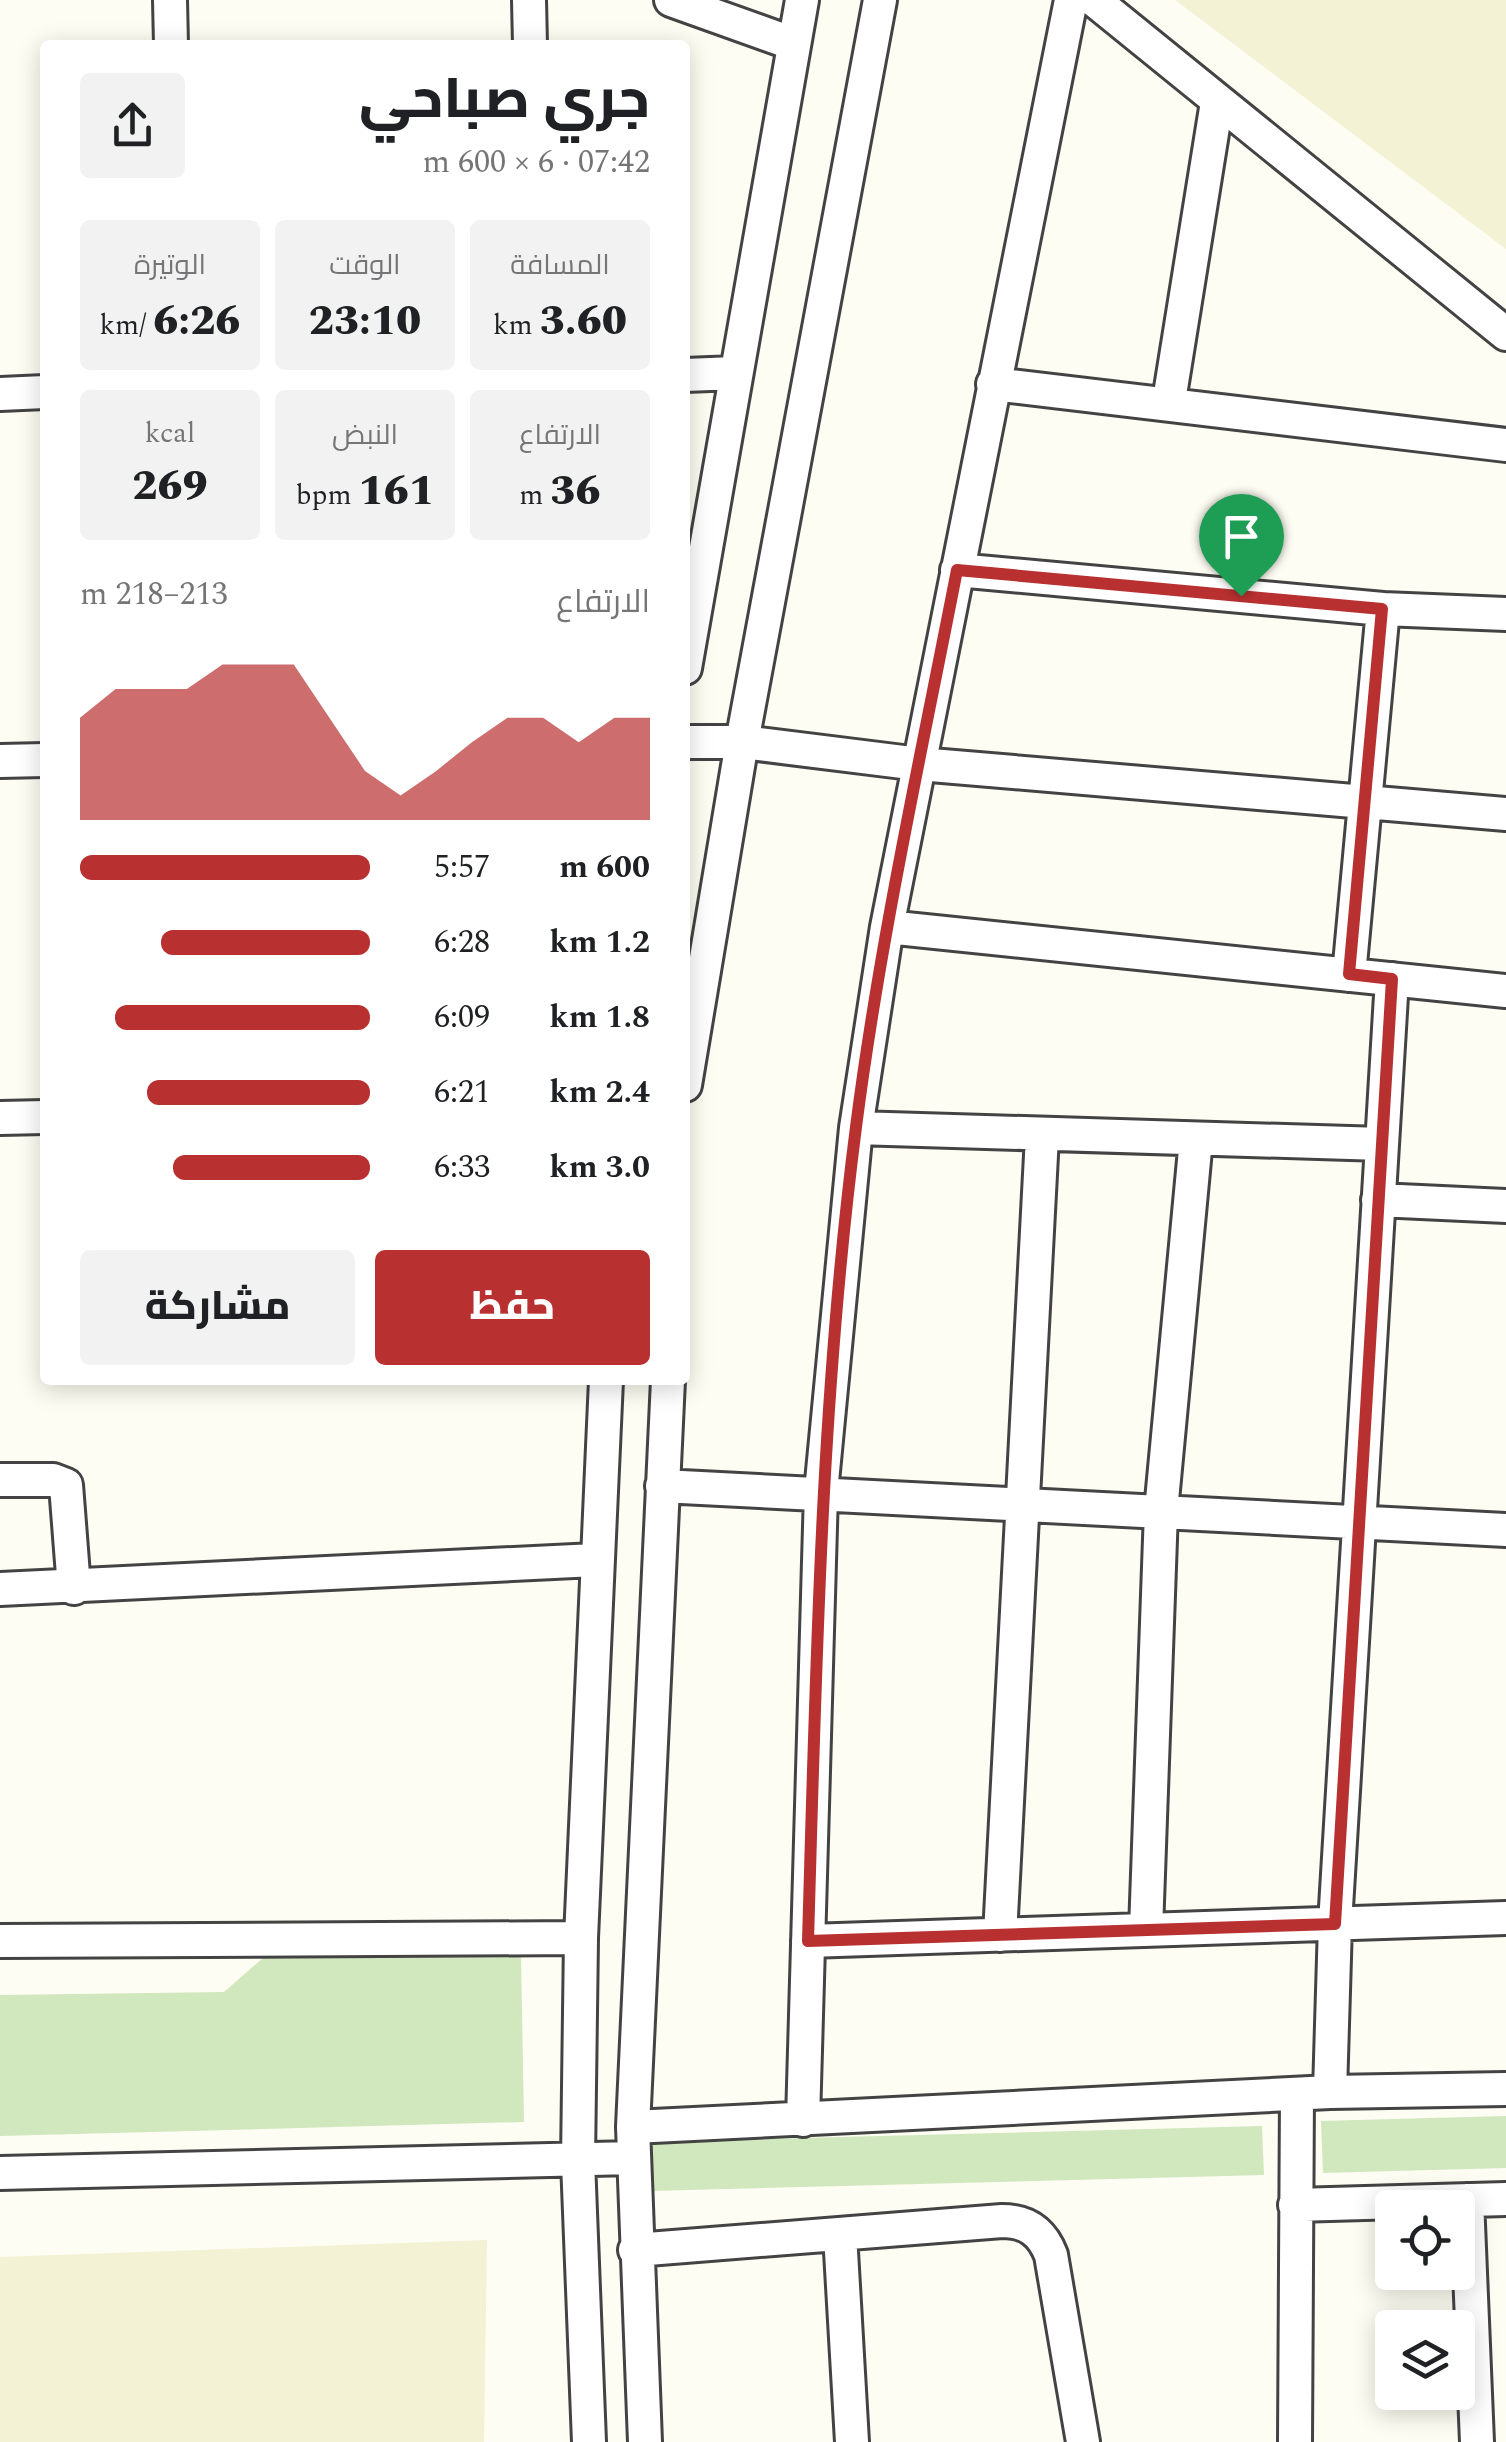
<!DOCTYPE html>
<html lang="ar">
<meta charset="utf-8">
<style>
:root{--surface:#fff;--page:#f2f2f2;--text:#202124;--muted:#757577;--accent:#b83030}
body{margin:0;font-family:Spectral,Cairo,serif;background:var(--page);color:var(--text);direction:rtl;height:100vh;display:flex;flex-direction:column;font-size:38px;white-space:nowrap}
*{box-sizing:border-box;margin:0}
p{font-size:32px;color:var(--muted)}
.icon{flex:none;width:55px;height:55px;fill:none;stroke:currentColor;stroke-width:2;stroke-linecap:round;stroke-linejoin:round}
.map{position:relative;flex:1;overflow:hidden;direction:ltr}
.details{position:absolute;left:40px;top:40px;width:650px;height:1345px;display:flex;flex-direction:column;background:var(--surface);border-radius:10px;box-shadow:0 5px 25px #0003;direction:rtl}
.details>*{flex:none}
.buttons{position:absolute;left:1375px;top:2190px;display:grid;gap:20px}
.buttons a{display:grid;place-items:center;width:100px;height:100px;border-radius:10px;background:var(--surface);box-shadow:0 5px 25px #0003;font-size:50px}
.pin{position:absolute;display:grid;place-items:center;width:85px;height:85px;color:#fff;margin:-102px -42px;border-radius:50% 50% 50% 0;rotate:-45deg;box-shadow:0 0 10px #0007}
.pin .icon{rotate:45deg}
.round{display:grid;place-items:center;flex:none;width:105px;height:105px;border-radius:10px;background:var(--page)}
.summary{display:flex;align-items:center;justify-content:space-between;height:170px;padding:0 40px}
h1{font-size:55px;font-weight:800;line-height:75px}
.metrics{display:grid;grid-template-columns:repeat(3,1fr);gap:15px;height:170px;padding:10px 40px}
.metrics div{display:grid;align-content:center;border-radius:10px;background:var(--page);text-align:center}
.metrics b{font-size:42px;font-weight:800}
.metrics small{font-size:28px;font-weight:400}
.metrics p{font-size:28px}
.chart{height:280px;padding:20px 40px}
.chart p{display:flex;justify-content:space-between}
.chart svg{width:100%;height:180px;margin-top:10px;fill:var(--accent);opacity:.7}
.cta{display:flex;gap:20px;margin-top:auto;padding:20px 40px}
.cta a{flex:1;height:115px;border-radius:10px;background:var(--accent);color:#fff;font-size:40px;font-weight:800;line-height:115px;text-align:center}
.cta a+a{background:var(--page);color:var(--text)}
ul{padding:0 40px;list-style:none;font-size:32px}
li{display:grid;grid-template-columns:160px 120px 1fr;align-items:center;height:75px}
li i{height:25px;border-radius:12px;background:var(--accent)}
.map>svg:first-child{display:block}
.farmland{fill:#f3f2d4}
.green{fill:#d1e7be}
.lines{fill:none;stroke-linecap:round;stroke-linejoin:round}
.minor-casing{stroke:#434343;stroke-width:38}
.minor{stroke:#fff;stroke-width:32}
.route-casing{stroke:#fff;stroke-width:20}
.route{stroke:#b83030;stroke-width:12}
</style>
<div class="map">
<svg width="1506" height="2442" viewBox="0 0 1506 2442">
<rect width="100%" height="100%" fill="#fefdf3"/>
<!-- farmland -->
<path class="farmland" d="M1175,0H1506V249Z
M487,2240L484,2442H0V2257Z"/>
<!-- green -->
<path class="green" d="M521,1955L524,2122L0,2136V1995L224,1992L265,1956Z
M1506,2116V2168L1323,2173L1321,2121Z
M1262,2126L1264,2175L651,2191L650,2142Z"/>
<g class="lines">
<!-- minor casing -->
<g class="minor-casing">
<path id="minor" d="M170,0L171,45
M529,0L530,45
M671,0L794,44
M1094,0L1506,334
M685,375L736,373
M993,384L1506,445
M0,394L45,392
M1169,401L1217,102
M957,570L1383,609L1506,614
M685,668L802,0
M685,742H742L919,764L1506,814
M0,761L45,760
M887,927L1506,991
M1349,975L1383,609
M685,1085L742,742L880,0
M0,1118L45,1117
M856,1128L1382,1144
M1378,1200L1506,1206
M0,1480H53L66,1485L74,1588
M662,1486L1506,1530
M0,1589L595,1560
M1146,1930L1161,1511L1196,1139
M1000,1935L1042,1136
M0,1941L581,1938
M808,1941L1506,1918
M1330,2092L1335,1924L1392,979
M803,2120L821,1492L856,1128L887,927L1071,0
M633,2127L1330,2092L1506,2089
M0,2173L633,2158
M1467,2200L1477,2442
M1295,2205L1506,2199
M840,2234L852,2442
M635,2250L1002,2221C1027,2221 1042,2232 1051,2255L1083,2442
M589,2442L578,2161L581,1938L606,1380
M645,2442L633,2127L668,1380
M1295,2442L1297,2094"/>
</g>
<!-- minor -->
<use href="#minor" class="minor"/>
</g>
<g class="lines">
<!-- route casing -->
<g class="route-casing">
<path id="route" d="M957,570L1382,609L1349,974L1392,979L1335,1924L808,1941C816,1669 821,1397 856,1127C880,940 921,755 957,570Z"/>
</g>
<!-- route -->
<use href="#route" class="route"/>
</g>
</svg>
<div class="buttons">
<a><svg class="icon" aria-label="locate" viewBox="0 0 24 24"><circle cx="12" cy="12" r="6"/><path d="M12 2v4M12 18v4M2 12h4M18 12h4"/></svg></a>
<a><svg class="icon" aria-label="layers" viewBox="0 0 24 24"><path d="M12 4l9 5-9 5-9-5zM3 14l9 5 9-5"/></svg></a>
</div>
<div class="pin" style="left:1241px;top:596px;background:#1e9e55"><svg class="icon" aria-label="arrive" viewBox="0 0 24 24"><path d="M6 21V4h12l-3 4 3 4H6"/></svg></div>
<section class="details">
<div class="summary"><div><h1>جري صباحي</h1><p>07:42 · 6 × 600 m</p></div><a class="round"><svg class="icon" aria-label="share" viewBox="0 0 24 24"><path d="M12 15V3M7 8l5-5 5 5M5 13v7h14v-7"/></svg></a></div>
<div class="metrics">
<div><p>المسافة</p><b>3.60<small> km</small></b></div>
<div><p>الوقت</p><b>23:10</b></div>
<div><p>الوتيرة</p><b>6:26<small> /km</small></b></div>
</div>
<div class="metrics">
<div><p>الارتفاع</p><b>36<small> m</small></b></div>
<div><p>النبض</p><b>161<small> bpm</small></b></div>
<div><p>kcal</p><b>269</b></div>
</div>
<div class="chart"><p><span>الارتفاع</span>213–218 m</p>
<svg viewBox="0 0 160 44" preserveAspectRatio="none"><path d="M0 44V19L10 12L20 12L30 12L40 6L50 6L60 6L70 19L80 32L90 38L100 32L110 25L120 19L130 19L140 25L150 19L160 19V44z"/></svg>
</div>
<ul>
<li><b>600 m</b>5:57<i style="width:100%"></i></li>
<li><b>1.2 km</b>6:28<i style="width:72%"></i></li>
<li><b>1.8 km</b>6:09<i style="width:88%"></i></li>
<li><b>2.4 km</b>6:21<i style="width:77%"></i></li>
<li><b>3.0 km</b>6:33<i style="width:68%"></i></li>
</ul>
<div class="cta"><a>حفظ</a><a>مشاركة</a></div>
</section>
</div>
